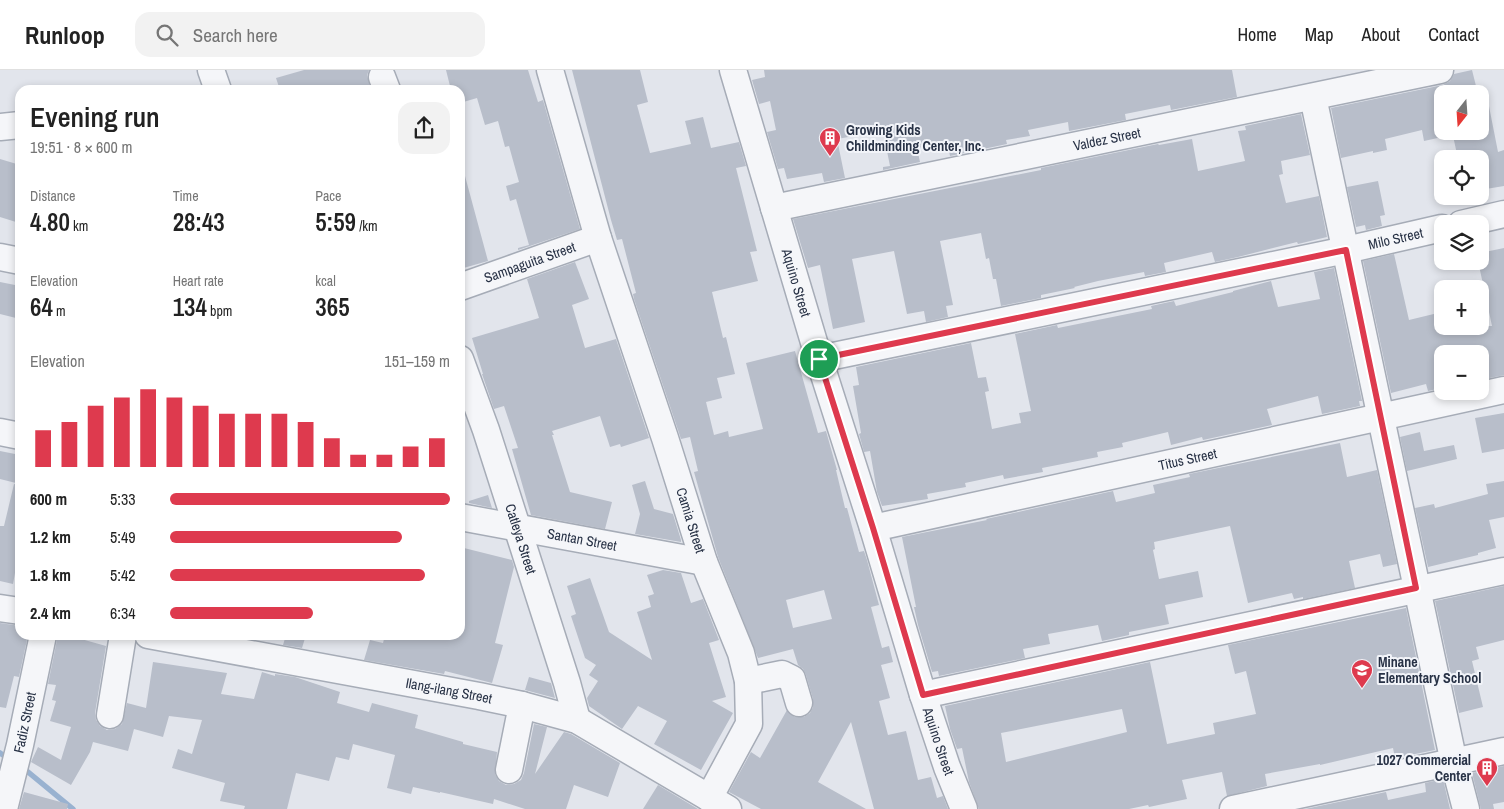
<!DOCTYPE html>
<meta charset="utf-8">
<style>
:root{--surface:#fff;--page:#f2f2f2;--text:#222;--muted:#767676;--line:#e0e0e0;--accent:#de3a4e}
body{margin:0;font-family:"Archivo Narrow",sans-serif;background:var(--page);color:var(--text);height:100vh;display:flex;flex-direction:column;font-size:19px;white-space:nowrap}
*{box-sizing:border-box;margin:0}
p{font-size:16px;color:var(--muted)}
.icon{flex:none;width:28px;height:28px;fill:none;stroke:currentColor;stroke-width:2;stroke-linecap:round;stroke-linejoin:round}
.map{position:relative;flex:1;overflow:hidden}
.panel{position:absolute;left:15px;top:15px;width:450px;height:555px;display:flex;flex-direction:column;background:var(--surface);border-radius:15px;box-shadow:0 2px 8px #0003}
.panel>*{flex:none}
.needle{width:32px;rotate:197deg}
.buttons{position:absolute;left:1434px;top:15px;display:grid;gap:10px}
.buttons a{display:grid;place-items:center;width:55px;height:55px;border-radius:10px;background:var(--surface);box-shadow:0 2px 8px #0003;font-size:25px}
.pin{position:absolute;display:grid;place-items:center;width:42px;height:42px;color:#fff;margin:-21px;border:2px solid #fff;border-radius:50%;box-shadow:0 1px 5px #0007}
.round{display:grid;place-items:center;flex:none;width:52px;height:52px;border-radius:15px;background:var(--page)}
.summary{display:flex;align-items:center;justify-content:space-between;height:85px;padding:0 15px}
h1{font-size:28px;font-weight:600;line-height:38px}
.metrics{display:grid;grid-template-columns:repeat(3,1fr);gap:8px;height:85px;padding:5px 15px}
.metrics div{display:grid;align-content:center}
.metrics b{font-size:25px;font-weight:600}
.metrics small{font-size:14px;font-weight:400}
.metrics p{font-size:14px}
.chart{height:140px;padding:10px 15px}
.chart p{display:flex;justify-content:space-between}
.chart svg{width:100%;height:90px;margin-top:5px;stroke:var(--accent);stroke-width:6}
ul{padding:0 15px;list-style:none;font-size:16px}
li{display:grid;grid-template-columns:80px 60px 1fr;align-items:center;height:38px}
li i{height:12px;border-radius:6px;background:var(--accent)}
header{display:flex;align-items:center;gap:30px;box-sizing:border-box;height:70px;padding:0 25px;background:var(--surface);border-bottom:1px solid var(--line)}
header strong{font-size:24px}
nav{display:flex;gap:28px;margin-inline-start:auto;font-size:18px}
.search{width:350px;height:45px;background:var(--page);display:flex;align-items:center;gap:12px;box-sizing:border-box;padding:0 18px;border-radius:15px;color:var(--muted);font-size:19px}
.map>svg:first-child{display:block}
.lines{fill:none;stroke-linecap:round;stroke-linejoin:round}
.stream{stroke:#99b2d0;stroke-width:5.5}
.building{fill:#b8beca;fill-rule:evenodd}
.minor-casing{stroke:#a6acb7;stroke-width:29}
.minor{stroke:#f5f6f9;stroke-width:26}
.route-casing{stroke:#fff;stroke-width:10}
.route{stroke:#de3a4e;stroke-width:6}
.labels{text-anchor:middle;stroke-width:4;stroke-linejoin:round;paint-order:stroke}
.poi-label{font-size:14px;font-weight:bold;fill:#283246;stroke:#f2f4f9;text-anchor:start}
.street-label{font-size:14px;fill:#283246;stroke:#f2f4f9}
</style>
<header>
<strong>Runloop</strong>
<div class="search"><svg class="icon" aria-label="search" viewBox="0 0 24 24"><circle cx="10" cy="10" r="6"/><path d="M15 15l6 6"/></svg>Search here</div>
<nav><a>Home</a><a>Map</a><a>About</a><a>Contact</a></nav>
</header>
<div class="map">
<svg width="1504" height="739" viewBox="0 0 1504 739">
<rect width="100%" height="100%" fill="#e2e5ec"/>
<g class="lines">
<!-- stream -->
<path class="stream" d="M0,683L10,690
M22,697L73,739"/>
</g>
<!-- building -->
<path class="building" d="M304,0H369L367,5L371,20H280L276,8Z
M446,0H528L538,32L543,30L580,159L518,180V178L529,175L516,129L510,131L506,116L519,112L509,76L505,77L498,51L485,55L477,28L460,33V20H451Z
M572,0H640L648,32L637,35L650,83L691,74L685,51L703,47L711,78L739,72L746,96L736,98L757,181L750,182L758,211L712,222L723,268L726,267L735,304L717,308L722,328L706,332L714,365L728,361L729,367L763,359L746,293L795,281L818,363L826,361L837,400H836L845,438H847L859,482L864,481L867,490L879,535L871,537L882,578L889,576L893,592L881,595L890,628L879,631L888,665L906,661L918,710L931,707L937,728L943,726L948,739H874L851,652L818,712L866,739H761L729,722L751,682L760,688L787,640L795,647H804L810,643L813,637V629L806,605L803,599L798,595L793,579L758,588L718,487L694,402L698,401L690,367L681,369L634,229L633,224L636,223L622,169L617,170L611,150ZM824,520L832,549L793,558L786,530Z
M764,0H1232L1237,27L1171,40L1170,35L1125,44L1126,50L1069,61L1068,52L1028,60L1030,66L1006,70L1007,74L950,86L947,72L917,78L920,92L883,100V97L890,96L883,61L837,69L845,108L824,112L822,103L787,109L784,98L778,99L767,62L776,60L770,31L759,34L752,10L765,7Z
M1472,0L1478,24H1442V67L1424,71L1422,60L1385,69L1387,80L1373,83V81L1341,88L1331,38L1443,15L1450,11L1454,4Z
M1487,26L1498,82L1504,80V116L1480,120V89H1458L1452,61H1480V27Z
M1301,44L1310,85L1281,91L1283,104L1279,105L1286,133L1319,126L1327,167L1298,174L1297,172L1238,187L1215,192L1212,182L1164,193L1166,202L1145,206L1144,202L1098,211L1074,217L1075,218L1041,225V228L1001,236L996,209H993L989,188L986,189L981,163L940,171L953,235L946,236L948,247L926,252L924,241L907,244L894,181L852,189L865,252L833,259L820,195L808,198L793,149L1041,100V98L1158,74L1159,75L1192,69L1198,101L1245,91L1238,61L1246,60L1245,56Z
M0,89L20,95V140L16,152L0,147Z
M465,106L488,191L460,199V107Z
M1378,111L1385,145L1380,146L1382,156L1366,160L1365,155L1356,157L1347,117Z
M1504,178V305L1480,310V284H1442V318L1428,321L1426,314L1391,323L1363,191L1394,184L1409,250L1442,242V256H1492L1478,191H1480V183Z
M575,192L589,229L572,235L585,278L616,269L649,368L621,377L620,374L610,377L600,346L552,361L554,365H552L570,422L612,432L605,459L531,445L512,379L518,378L504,336L494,339L482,304H483L472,268L539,248L527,209Z
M1334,198L1362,331H1359L1360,336L1322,344L1318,326L1267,339L1272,355L1203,370L1202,367L1171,375L1168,362L1122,373L1123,377L1097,382L1098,387L1042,398L1043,402L1004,409L1003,405L965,413L966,417L927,424L928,429L882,436L877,422L870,381L864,382L859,364L861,363L853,316L859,315L856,297L971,273L978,308L986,307L989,321L985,322L992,359L1021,353L1019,343L1031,341L1015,264L1057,255L1058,258L1152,239L1151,236L1174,231L1176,236L1233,222V221L1271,211L1278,237L1320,229L1314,202Z
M0,212L20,216V249L0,244Z
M1504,343V379L1482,383L1475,348Z
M1420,362L1424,381L1454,375L1457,389L1407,401L1400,367Z
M1340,373L1347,407L1377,400L1397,494L1383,497L1380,484L1349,491L1355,518L1303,529V527L1294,529L1292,523L1248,533L1230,456L1154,472L1155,479L1153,480L1159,509L1198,501L1203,527L1165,535L1169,554L1129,562V565L1102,571L1098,555L1048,564L1050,574L1023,579L1025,588L939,606L938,601L932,602L918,555L914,537H916L902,467L987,450L986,449L1113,421L1116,432L1155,423L1153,415L1190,407L1189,404Z
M0,381L20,385V414L0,409Z
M645,411L654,439L673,444L681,470V472L635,464L640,444L632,415Z
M1504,411V447L1489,450L1496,478L1478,483V485L1428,497L1415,438L1434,434L1435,438L1488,424L1486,414Z
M14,414L20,415V504L15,503L13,514L0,511V456H4Z
M488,425L492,438L469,433V431Z
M460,477L512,490L514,497L495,573L503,575L492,613L445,601L444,604L364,590L370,570L383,573L385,565H460V542L464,526L460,525Z
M663,500L681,503L691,533L703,529L719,570L709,573L726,627L712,631L733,643L701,700L654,674L667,651L638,636L622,659L589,636L587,628L598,611L589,605L596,595L585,588L571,546L576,544L567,516L590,508L609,562L652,590L637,542L651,537L648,526L654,524L647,505Z
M1504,516V570L1476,577L1479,589L1472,591L1483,637L1459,643L1435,531Z
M1406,538L1435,680L1395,688L1393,678L1320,695V694L1265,704L1267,716L1227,726L1222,702L1182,710L1187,729L1149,737L1148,735L1129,739H979L969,712L962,678L957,679L950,659L945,636L1150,592L1167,674L1215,664L1213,653L1256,644L1246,601L1235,604L1228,575ZM1122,639L1127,662L1006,692L1001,663Z
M0,553L20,556V565H28L19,607L14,606L6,638L0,637Z
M58,565H67L106,576L95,643L96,650L100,656L107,660L115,659L122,654L127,633L146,638L153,592L227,603L221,624L254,629L262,602L275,606V604L295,607L340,622L337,633L369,642L372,633L418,645L415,658L463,672V674L497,682L495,704L499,711L506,715L514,714L521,710L524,703L534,654L547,657L535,704L564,662L571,664L620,693L608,727L574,715L566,739H525L494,729L493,734L440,722V723L413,717L411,724L387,718L395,685L353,674L349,690L336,687L329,711L296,703L287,739H244L245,736L220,731L225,713L172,698L178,679L192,684L202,650L169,646L163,667L134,659L128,681L93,672L90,682L71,715L31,692L38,677L61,690L71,657L50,651L56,631L52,630L56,615L48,614Z
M286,565H306L302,578L283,575Z
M529,607L551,613L555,628L525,620Z
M1504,696V732L1493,734L1494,739H1481L1472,703Z
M1443,709L1450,739H1305L1386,722L1388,730L1426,722L1425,713Z
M658,715L698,739H643Z
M24,722L68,734L67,739H19Z"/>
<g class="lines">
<!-- minor casing -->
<g class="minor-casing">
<g id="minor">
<path d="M211,0L218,20"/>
<path id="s1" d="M550,0L598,168L665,368L704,492L741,583L748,611L749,654L709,728"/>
<path id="s2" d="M733,0L819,289L873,458L923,625L947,697L964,739"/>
<path d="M382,7L387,20"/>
<path d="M1313,27L1454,693L1466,739"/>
<path d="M0,57L20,55"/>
<path id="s3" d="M774,138L1440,0"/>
<path d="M1461,154L1504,144"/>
<path d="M0,187L20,191"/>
<path id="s4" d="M460,217L598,168"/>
<path id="s5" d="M460,289L486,360L567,613L577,650"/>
<path id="s6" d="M819,289L1346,180L1442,158"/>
<path d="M0,362L20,366"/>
<path id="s7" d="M460,447L704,492"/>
<path id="s8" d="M873,458L1504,320"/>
<path d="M0,538L20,541"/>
<path id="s9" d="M148,565L479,626L522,635L577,650L728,739"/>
<path d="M748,611L782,604L792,609L799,633"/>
<path d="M923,625L1504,501"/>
<path d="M110,645L123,565"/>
<path d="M509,700L522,635"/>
<path id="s10" d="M4,739L20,675L43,565"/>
<path d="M1233,739L1504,681"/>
</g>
</g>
<!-- minor -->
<use href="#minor" class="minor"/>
</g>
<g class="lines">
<!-- route casing -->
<g class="route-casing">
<path id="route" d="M1346,180L1416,518L923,625L873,458L819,289Z"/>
</g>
<!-- route -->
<use href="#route" class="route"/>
</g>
<!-- icons -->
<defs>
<g id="building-pin" transform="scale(1.125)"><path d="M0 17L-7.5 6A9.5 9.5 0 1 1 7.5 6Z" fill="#de3a4e" stroke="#f2f4f9"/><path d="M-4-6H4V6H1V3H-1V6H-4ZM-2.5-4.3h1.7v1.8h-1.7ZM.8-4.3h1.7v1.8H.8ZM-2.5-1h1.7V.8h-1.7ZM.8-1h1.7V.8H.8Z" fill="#fff"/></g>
<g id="school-pin" transform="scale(1.125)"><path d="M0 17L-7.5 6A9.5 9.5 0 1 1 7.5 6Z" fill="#de3a4e" stroke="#f2f4f9"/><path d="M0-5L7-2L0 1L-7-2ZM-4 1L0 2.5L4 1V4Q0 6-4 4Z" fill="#fff"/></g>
</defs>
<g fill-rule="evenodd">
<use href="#building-pin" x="830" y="68"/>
<use href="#school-pin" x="1362" y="600"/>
<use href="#building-pin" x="1487" y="698"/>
</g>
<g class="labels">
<!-- poi labels -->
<g class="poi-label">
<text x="846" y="65">Growing Kids<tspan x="846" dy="16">Childminding Center, Inc.</tspan></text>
<text x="1378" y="597">Minane<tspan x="1378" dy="16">Elementary School</tspan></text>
<text x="1471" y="695" text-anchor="end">1027 Commercial<tspan x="1471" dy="16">Center</tspan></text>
</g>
<!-- street labels -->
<g class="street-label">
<text dy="5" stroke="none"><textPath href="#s3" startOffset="340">Valdez Street</textPath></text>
<text dy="5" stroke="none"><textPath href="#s6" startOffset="589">Milo Street</textPath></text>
<text dy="5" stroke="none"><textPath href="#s4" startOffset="74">Sampaguita Street</textPath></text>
<text dy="5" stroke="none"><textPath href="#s2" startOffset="222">Aquino Street</textPath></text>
<text dy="5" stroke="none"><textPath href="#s8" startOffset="322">Titus Street</textPath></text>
<text dy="5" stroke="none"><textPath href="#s1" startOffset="472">Camia Street</textPath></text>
<text dy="5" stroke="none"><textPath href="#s5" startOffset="190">Catleya Street</textPath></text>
<text dy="5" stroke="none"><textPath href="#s7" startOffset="124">Santan Street</textPath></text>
<text dy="5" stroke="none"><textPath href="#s9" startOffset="306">Ilang-ilang Street</textPath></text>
<text dy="5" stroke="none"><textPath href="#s10" startOffset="89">Fadiz Street</textPath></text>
<text dy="5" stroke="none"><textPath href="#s2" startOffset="702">Aquino Street</textPath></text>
</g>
</g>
</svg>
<div class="buttons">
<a><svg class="needle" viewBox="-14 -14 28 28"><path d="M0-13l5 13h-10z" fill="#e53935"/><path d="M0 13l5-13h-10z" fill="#767676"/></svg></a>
<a><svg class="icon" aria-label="locate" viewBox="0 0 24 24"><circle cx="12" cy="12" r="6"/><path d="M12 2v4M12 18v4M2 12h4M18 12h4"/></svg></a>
<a><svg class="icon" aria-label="layers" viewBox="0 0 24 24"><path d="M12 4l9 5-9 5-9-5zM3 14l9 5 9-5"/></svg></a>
<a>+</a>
<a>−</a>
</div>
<div class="pin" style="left:819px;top:289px;background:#1e9e55"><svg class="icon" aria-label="arrive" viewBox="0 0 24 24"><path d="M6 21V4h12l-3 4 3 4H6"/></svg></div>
<section class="panel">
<div class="summary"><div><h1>Evening run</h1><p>19:51 · 8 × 600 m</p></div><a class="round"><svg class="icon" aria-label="share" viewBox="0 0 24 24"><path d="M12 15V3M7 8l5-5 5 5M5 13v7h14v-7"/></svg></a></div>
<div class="metrics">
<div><p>Distance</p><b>4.80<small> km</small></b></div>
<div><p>Time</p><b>28:43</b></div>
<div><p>Pace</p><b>5:59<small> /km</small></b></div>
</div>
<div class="metrics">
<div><p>Elevation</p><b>64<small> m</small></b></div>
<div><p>Heart rate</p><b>134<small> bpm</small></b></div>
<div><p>kcal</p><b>365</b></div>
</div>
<div class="chart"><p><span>Elevation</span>151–159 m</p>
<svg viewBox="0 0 160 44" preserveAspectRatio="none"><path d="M5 44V26M15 44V22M25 44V14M35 44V10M45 44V6M55 44V10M65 44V14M75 44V18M85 44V18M95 44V18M105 44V22M115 44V30M125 44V38M135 44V38M145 44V34M155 44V30"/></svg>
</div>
<ul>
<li><b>600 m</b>5:33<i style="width:100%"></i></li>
<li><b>1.2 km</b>5:49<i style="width:83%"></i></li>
<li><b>1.8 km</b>5:42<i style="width:91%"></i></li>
<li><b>2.4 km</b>6:34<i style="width:51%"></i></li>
</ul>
</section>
</div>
